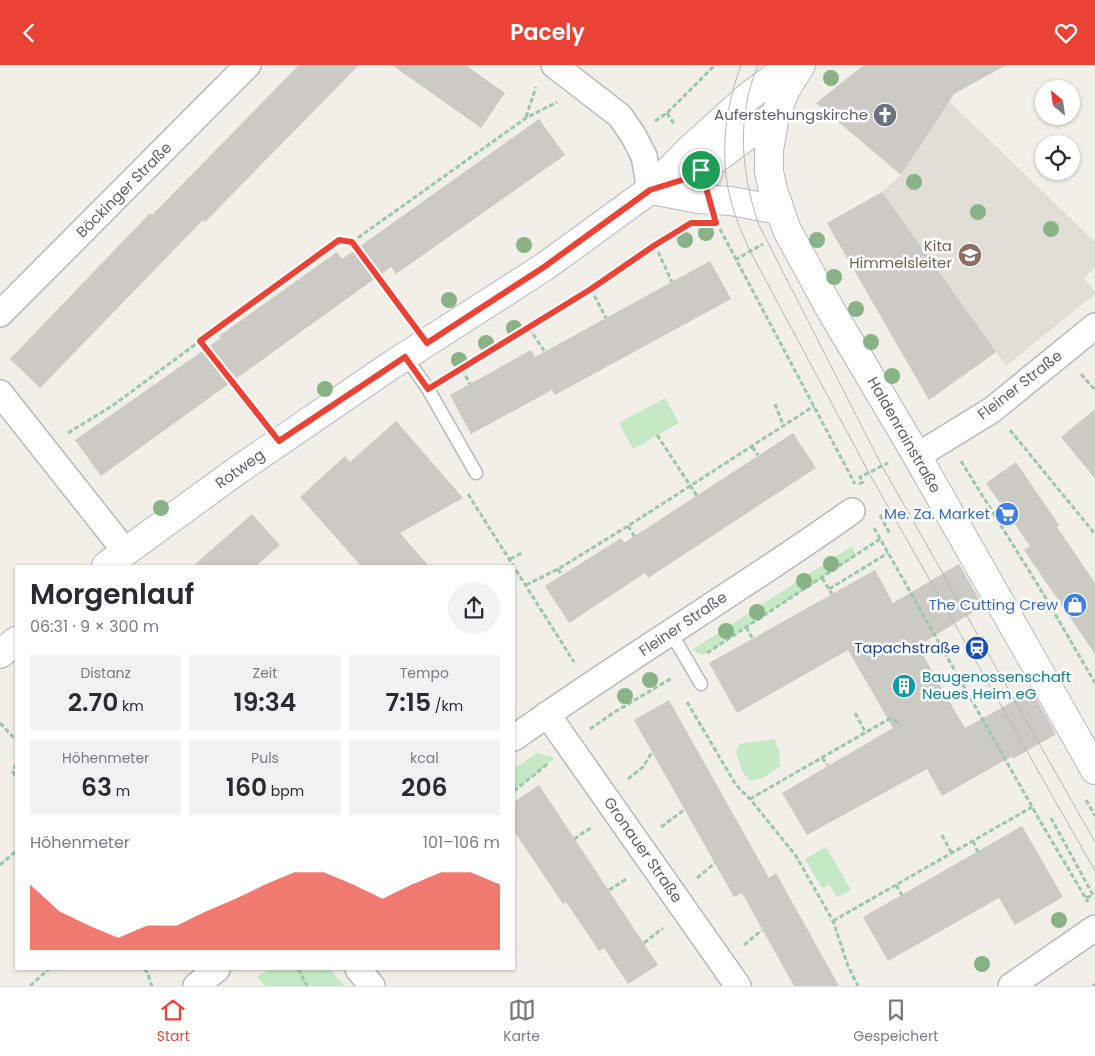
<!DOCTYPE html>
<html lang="de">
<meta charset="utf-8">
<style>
:root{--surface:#fff;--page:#f2f2f3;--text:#2b2b33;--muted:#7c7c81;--line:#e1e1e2;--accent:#ea4335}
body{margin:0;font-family:Poppins,sans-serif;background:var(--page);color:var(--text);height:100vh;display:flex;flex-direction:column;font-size:19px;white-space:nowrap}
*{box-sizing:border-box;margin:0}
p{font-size:16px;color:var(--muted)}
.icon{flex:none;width:28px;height:28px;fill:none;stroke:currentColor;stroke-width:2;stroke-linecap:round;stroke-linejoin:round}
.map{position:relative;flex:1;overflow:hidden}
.side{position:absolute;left:15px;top:500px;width:500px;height:405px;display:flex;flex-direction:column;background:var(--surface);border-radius:0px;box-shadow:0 1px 4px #0004}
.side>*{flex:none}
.needle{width:32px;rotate:331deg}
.tools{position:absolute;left:1035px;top:15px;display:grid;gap:10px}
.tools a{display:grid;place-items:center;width:45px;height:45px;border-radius:50%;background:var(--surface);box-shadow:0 1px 4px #0004;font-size:25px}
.pin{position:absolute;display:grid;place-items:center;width:42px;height:42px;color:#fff;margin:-21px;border:2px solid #fff;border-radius:50%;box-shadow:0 1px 5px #0007}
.round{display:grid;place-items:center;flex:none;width:52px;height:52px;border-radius:26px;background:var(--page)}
.overview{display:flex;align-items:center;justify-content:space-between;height:85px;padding:0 15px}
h1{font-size:28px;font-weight:600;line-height:38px}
.figures{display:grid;grid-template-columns:repeat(3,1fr);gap:8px;height:85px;padding:5px 15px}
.figures div{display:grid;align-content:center;border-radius:0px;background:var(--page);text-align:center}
.figures b{font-size:25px;font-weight:600}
.figures small{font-size:14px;font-weight:400}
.figures p{font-size:14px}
.chart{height:140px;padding:10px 15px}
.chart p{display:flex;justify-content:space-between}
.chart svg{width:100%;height:90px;margin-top:5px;fill:var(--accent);opacity:.7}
header{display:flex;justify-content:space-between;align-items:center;height:65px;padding:0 15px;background:var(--accent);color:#fff;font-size:22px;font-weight:600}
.tab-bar{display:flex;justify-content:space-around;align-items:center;height:70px;border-top:1px solid var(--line);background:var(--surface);font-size:14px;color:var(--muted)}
.tab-bar a{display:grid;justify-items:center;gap:2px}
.tab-bar .selected{color:var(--accent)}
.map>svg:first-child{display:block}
.education{fill:#e1ded6}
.green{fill:#c5e8c5}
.building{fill:#cccac5}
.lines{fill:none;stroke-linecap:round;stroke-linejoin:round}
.lane-casing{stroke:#b5b8bc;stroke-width:15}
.street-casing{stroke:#b5b8bc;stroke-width:28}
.secondary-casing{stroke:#b6babf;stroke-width:30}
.path{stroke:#9cc7a9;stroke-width:3;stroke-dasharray:5 2.5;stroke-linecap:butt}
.lane{stroke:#fff;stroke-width:12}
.street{stroke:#fff;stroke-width:25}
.secondary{stroke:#fff;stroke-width:28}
.tram{stroke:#b6b7b8;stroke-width:1}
.tree{fill:#89b387}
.route-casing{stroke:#fff;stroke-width:10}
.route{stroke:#ea4335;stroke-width:6}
.labels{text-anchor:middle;stroke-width:5;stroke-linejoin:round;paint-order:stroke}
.worship-label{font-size:15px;fill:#5b616d;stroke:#fff;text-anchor:end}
.street-label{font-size:15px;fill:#5f6368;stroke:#fff}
.education-label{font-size:15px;fill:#785e54;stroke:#fff;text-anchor:end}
.shop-label{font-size:15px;fill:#366cbe;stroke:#fff;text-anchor:end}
.transit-label{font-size:15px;fill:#164399;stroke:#fff;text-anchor:end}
.culture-label{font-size:15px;fill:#0d838f;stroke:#fff;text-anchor:start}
</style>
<header><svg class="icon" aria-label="back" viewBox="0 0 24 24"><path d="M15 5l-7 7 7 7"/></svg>Pacely<svg class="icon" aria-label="heart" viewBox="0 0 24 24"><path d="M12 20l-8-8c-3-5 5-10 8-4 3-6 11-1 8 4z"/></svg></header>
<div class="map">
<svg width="1095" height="921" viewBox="0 0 1095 921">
<rect width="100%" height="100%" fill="#f1efe8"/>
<!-- education -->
<path class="education" d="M949,36L1095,177V203L1084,213L1095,227V229L1006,301L996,287L929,335L827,158L882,127L901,110Z"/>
<!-- green -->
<path class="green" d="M665,333L679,358L633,384L619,358Z
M852,481L856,491L703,590L692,585Z
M774,674L779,685L780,701L763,713L750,716L742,706L736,687L739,679Z
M537,688L555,693L514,726V704Z
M826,782L851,825L837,832L829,819L822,823L805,794Z
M270,904H330L344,921H266L257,912Z"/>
<!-- building -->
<path class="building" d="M299,0H359L205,157L203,155L40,323L10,294L150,148L152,150Z
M392,0H465L505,28L481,63Z
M864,0H1006L954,29L901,110L816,38Z
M539,54L565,90L396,209L391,202L101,411L75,375L221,273L219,271L337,187L342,194Z
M882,127L996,287L929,335L827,158Z
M710,196L731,234L555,330L552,325L471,369L450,330L531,285L535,292Z
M1095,344V414L1061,372Z
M396,356L463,433L400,468L429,501H361L300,432L345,391L350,397Z
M793,368L816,403L648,513L645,508L569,558L545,521L621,473L624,478Z
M1016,397L1059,460L1057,462L1095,518V589L1024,485L1030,481L986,418Z
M252,449L280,480L256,501H193Z
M959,499L983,541L918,581L947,633L965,663L1032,626L1056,669L1013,694L1012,691L942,731L927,704L807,770L782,728L893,663L848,585L737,648L709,598L875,505L893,538Z
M669,635L769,813L776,808L839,921H794L742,828L734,832L634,655Z
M539,720L658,900L628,919L604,883L599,886L566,837L563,839L514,766V737Z
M1022,761L1063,832L1015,860L999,833L888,896L863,852Z"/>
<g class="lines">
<!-- lane casing -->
<g class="lane-casing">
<path id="lane" d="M405,291L428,324L476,408
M671,568L701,619"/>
</g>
<!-- street casing -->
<g class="street-casing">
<path id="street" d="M554,0L620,51L633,70L644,91L650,125
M0,249L248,0
M0,328L125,486
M917,391L992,345L1095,261
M547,649L738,921
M514,673C624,594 741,525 852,446
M358,904L372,921
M196,921L217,904
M1011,921L1095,863"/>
</g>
<!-- secondary casing -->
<g class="secondary-casing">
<path id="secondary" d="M775,50L769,85V107L773,125L787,165L829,242L917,391L1095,705
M657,123L682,115L701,105L775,50L786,24L801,0
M652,125L698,134L731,136L779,145
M106,501L238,405L390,301L544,202L650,125L690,84L748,32L790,0
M0,589L16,576"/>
</g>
<!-- path -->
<path class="path" d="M667,48L674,59
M526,52L536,22
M655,56L667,48L715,0
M720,164L855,419
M655,180L672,217
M735,195L763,179
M591,224L606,253
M411,255L352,177L526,53L557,37
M529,263L545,287
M462,304L470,319
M1081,309L1095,325
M445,313L591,224L655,180L685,162
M775,339L784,362
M262,354L200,276L339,175L352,177
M1010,365L1095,469
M68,368L112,341L200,276
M657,370L697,431
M752,382L758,390
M961,396L1044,530L1095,618
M859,419L863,417L860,412L888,398
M468,429L574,597
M880,450L890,469
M628,461L635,472
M874,463L1043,761L1088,837
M510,494L522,488
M558,504L562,511
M822,513L832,529
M526,520L558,504L628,461L814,341
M829,524L888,488
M746,562L753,574
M707,588L880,474
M687,637L736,720L750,734L796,791L833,856L848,901L858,921
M855,648L866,668
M0,658L16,675
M590,664L613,648L672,613
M822,693L828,700
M16,699L13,707L16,712
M628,714L643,702L652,687
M514,726L549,698
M750,734L889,654L901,659
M1086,735L1095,751
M1051,753L1093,830L1086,833
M661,762L684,745
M942,770L952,789
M574,774L592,762
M973,776L978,787
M0,800L16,786
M697,813L715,798
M896,820L902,830
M609,825L628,813
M833,856L1032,742
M644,878L663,863
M744,880L762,865
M144,904L147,907L152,921
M298,904L307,921
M30,921L49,904
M1093,921L1095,919"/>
<!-- lane -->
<use href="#lane" class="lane"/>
<!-- street -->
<use href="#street" class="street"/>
<!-- secondary -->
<use href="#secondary" class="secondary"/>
<!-- tram -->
<path class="tram" d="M741,0C725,43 719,91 731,136C735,153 743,170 750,186L869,408L1095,806
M758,0C736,52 741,109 759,160L882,401L1095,777"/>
</g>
<!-- trees -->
<g class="tree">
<circle cx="831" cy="13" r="8"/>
<circle cx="914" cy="117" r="8"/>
<circle cx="978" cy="147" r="8"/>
<circle cx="1051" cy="164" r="8"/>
<circle cx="706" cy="168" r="8"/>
<circle cx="685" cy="175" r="8"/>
<circle cx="817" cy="175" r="8"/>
<circle cx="524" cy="180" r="8"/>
<circle cx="834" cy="212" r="8"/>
<circle cx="449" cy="235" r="8"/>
<circle cx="856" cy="244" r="8"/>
<circle cx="514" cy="263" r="8"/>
<circle cx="871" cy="277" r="8"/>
<circle cx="486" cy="278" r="8"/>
<circle cx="459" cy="295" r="8"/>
<circle cx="892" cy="311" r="8"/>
<circle cx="325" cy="324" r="8"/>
<circle cx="161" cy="443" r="8"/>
<circle cx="831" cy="499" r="8"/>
<circle cx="804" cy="516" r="8"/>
<circle cx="757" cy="547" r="8"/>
<circle cx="726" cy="566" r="8"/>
<circle cx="650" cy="615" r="8"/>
<circle cx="625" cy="631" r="8"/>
<circle cx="1059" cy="855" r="8"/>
<circle cx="982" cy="899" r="8"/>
</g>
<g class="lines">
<!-- route casing -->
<g class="route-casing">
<path id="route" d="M701,105L716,158H691L655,180L591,224L428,324L405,292L279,376L200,276L339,175L352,177L427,278L544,202L650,125L682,115Z"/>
</g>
<!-- route -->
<use href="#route" class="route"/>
</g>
<!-- icons -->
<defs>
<g id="church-disc" transform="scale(1.25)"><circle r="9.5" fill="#6b7280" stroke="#fff"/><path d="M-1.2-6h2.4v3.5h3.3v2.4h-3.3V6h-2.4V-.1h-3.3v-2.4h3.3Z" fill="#fff"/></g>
<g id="school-disc" transform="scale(1.25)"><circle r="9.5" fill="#8d6e63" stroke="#fff"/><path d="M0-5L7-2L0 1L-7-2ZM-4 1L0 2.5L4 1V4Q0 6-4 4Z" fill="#fff"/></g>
<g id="supermarket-disc" transform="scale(1.25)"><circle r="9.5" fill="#3f7fe0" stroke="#fff"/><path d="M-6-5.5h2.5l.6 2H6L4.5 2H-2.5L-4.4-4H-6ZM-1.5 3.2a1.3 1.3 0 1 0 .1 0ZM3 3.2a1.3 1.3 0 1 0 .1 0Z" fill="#fff"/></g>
<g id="shop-disc" transform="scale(1.25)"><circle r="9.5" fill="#3f7fe0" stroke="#fff"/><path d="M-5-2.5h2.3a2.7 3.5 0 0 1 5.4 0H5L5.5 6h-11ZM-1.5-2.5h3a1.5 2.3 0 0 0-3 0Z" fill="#fff"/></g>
<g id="station-disc" transform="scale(1.25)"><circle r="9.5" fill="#1a4fb4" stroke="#fff"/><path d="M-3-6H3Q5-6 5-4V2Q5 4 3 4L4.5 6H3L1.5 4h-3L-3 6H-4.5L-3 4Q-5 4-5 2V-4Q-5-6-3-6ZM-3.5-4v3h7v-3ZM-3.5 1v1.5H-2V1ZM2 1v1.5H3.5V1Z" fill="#fff"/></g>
<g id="building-disc" transform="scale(1.25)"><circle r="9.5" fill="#0f9aa8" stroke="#fff"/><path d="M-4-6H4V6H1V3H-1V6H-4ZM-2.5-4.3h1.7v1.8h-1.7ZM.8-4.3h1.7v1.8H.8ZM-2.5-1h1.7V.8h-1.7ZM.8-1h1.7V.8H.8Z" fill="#fff"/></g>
</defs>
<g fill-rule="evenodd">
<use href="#church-disc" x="885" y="50"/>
<use href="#school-disc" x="970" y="190"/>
<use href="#supermarket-disc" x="1007" y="449"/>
<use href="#shop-disc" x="1075" y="540"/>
<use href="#station-disc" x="977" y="583"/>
<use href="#building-disc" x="904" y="621"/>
</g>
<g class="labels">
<!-- worship labels -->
<g class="worship-label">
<text x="868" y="55">Auferstehungskirche</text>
</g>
<!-- street labels -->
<g class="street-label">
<text transform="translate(124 125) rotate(-45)" y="5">Böckinger Straße</text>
<text transform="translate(1020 320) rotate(-38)" y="5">Fleiner Straße</text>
<text transform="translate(904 370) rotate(60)" y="5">Haldenrainstraße</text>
<text transform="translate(240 404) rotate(-35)" y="5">Rotweg</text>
<text transform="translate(683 559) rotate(-34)" y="5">Fleiner Straße</text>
<text transform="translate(643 785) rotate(55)" y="5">Gronauer Straße</text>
</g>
<!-- education labels -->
<g class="education-label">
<text x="952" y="186">Kita<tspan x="952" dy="17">Himmelsleiter</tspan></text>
</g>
<!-- shop labels -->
<g class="shop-label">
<text x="990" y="454">Me. Za. Market</text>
<text x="1058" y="545">The Cutting Crew</text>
</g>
<!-- transit labels -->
<g class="transit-label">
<text x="960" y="588">Tapachstraße</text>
</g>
<!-- culture labels -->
<g class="culture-label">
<text x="922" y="617">Baugenossenschaft<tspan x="922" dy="17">Neues Heim eG</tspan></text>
</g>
</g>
</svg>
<div class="tools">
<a><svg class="needle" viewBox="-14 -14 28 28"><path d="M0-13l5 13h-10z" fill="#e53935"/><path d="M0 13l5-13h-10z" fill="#7c7c81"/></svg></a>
<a><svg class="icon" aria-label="locate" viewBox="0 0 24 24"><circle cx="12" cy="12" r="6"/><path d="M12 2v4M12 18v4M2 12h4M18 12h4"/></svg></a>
</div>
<div class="pin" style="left:701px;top:105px;background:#1e9e55"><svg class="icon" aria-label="arrive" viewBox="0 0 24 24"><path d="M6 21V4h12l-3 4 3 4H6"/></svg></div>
<section class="side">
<div class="overview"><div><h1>Morgenlauf</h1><p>06:31 · 9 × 300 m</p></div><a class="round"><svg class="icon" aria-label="share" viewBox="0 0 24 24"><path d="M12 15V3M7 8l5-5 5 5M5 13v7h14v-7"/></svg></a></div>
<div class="figures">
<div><p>Distanz</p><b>2.70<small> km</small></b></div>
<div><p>Zeit</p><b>19:34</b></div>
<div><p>Tempo</p><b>7:15<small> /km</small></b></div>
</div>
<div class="figures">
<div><p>Höhenmeter</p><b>63<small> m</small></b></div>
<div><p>Puls</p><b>160<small> bpm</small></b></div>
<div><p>kcal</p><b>206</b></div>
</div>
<div class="chart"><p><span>Höhenmeter</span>101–106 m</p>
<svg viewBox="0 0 160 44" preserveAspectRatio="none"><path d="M0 44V12L10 25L20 32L30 38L40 32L50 32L60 25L70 19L80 12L90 6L100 6L110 12L120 19L130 12L140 6L150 6L160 12V44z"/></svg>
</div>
</section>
</div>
<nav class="tab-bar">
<a class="selected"><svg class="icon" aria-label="home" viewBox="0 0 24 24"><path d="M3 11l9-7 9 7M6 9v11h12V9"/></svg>Start</a>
<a><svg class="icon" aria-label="map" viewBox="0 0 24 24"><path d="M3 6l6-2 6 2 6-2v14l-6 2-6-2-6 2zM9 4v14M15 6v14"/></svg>Karte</a>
<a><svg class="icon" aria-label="saved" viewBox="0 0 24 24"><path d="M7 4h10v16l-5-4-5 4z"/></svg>Gespeichert</a>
</nav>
